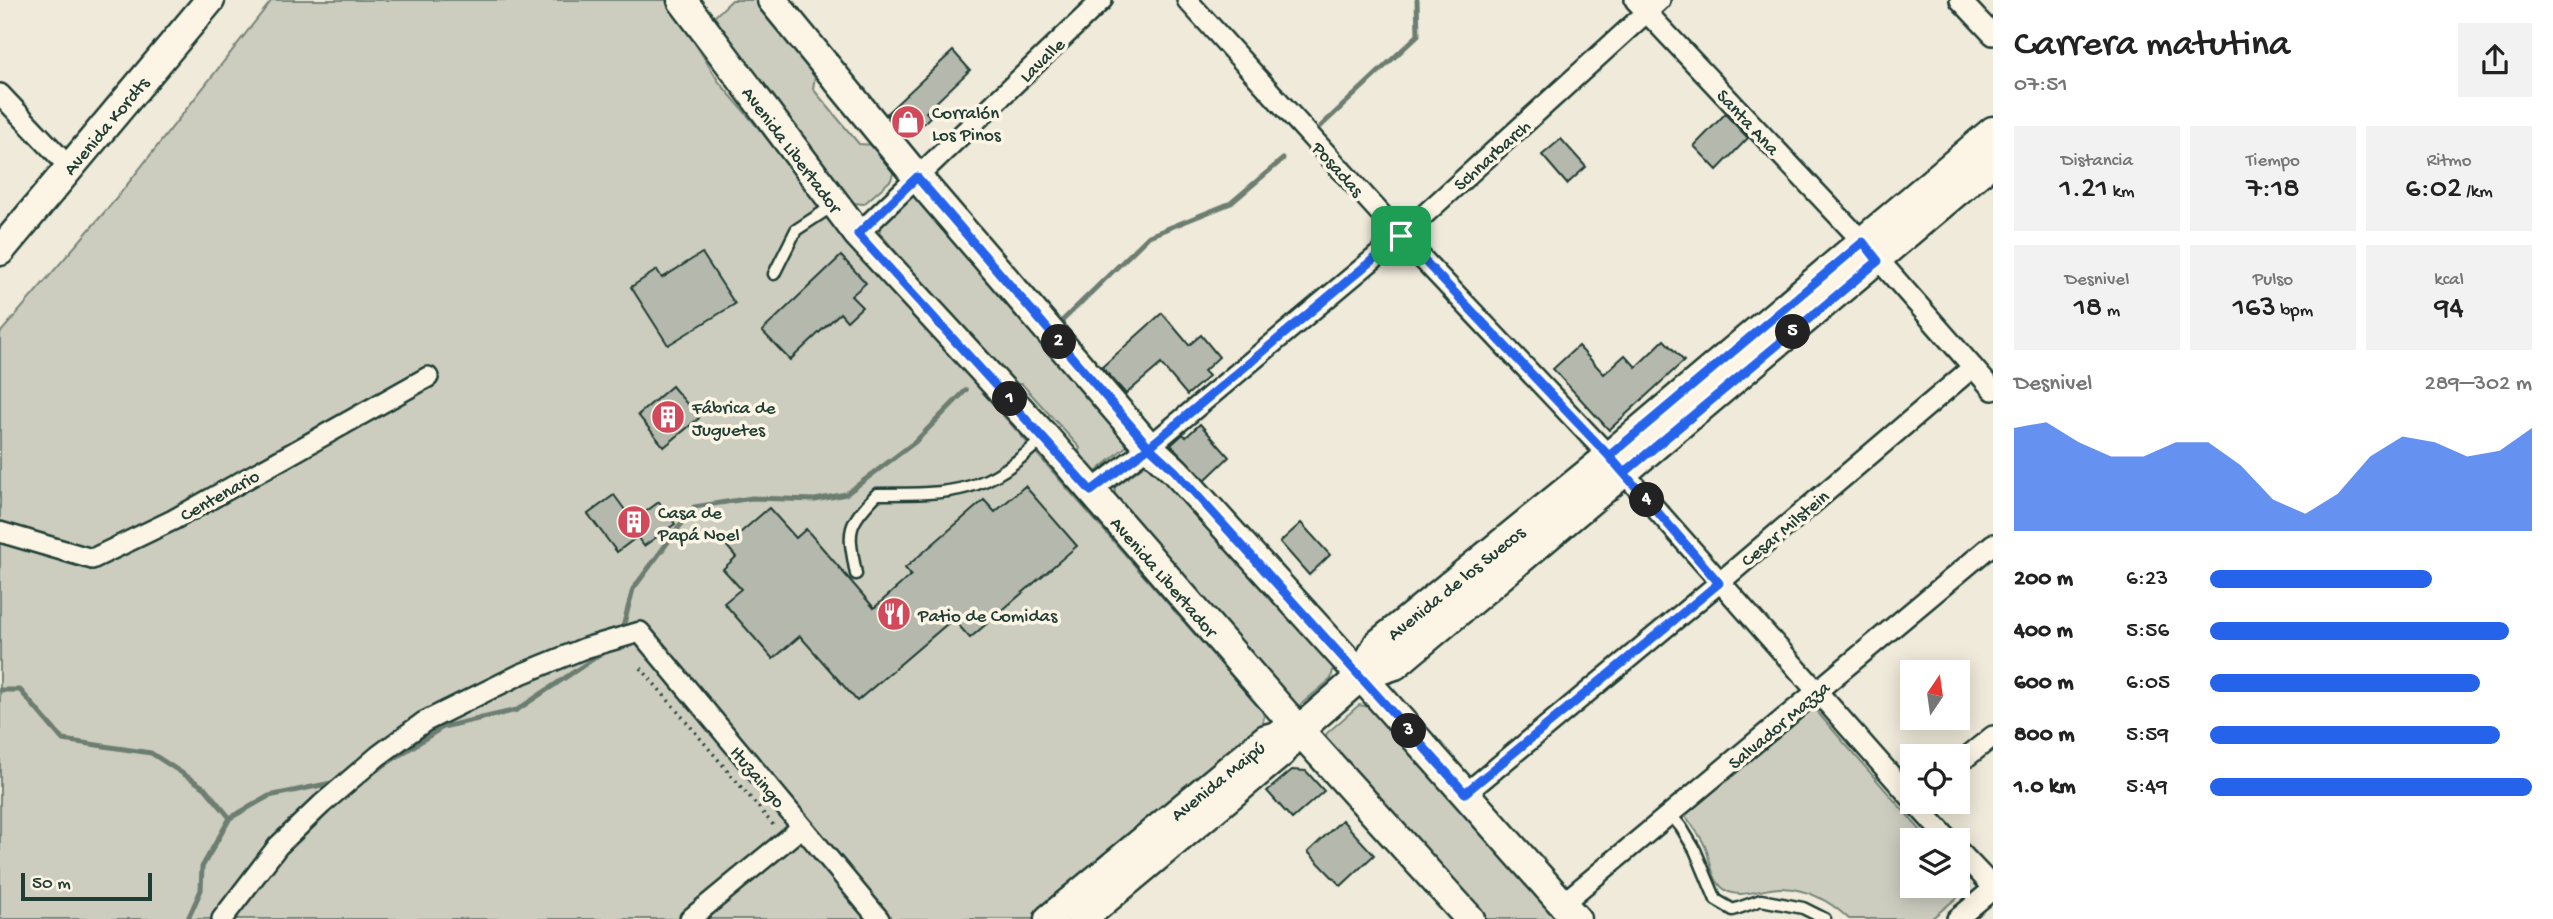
<!DOCTYPE html>
<html lang="es">
<meta charset="utf-8">
<style>
:root{--surface:#fff;--page:#f2f2f2;--text:#222;--muted:#767676;--accent:#2563eb}
body{margin:0;font-family:"Gochi Hand",sans-serif;background:var(--page);color:var(--text);height:100vh;display:flex;flex-direction:column;font-size:26px;white-space:nowrap}
*{box-sizing:border-box;margin:0}
p{font-size:23px;color:var(--muted)}
.icon{flex:none;width:38px;height:38px;fill:none;stroke:currentColor;stroke-width:2;stroke-linecap:round;stroke-linejoin:round}
.map{position:relative;flex:1;overflow:hidden}
.side{display:flex;flex-direction:column;background:var(--surface);width:560px}
.side>*{flex:none}
.needle{width:46px;rotate:13deg}
.tools{position:absolute;left:1900px;top:660px;display:grid;gap:14px}
.tools a{display:grid;place-items:center;width:70px;height:70px;border-radius:0px;background:var(--surface);box-shadow:0 4px 18px #0003;font-size:35px}
.scale{position:absolute;left:21px;bottom:18px;width:131px;box-sizing:border-box;padding-left:7px;border:4px solid #1f3d34;border-top:0;font-size:19px;line-height:24px;white-space:nowrap;color:#1f3d34;-webkit-text-stroke:5px #fcf5e5;paint-order:stroke}
.pin{position:absolute;display:grid;place-items:center;width:60px;height:60px;color:#fff;margin:-30px;border-radius:14px;box-shadow:0 4px 10px #0006}
.km{position:absolute;width:35px;height:35px;margin:-18px;border-radius:50%;background:#222;color:#fff;font-size:19px;line-height:35px;text-align:center}
.round{display:grid;place-items:center;flex:none;width:74px;height:74px;border-radius:0px;background:var(--page)}
.overview{display:flex;align-items:center;justify-content:space-between;height:119px;padding:0 21px}
h1{font-size:38px;font-weight:600;line-height:52px}
.stats{display:grid;grid-template-columns:repeat(3,1fr);gap:10px;height:119px;padding:7px 21px}
.stats div{display:grid;align-content:center;border-radius:0px;background:var(--page);text-align:center}
.stats b{font-size:30px;font-weight:600}
.stats small{font-size:19px;font-weight:400}
.stats p{font-size:19px}
.chart{height:196px;padding:14px 21px}
.chart p{display:flex;justify-content:space-between}
.chart svg{width:100%;height:126px;margin-top:7px;fill:var(--accent);opacity:.7}
ul{padding:0 21px;list-style:none;font-size:23px}
li{display:grid;grid-template-columns:112px 84px 1fr;align-items:center;height:52px}
li i{height:18px;border-radius:9px;background:var(--accent)}
main{display:flex;flex:1;min-height:0}
.map>svg:first-child{display:block}
.green{fill:#cccdbf;stroke:#76857a;stroke-width:2}
.lines{fill:none;stroke-linecap:round;stroke-linejoin:round}
.stream{stroke:#6c7d71;stroke-width:5}
.building{fill:#b5b9ad;stroke:#1f3d34;stroke-width:2}
.service-casing{stroke:#1f3d34;stroke-width:15}
.minor-casing{stroke:#1f3d34;stroke-width:24}
.secondary-casing{stroke:#1f3d34;stroke-width:33}
.path{stroke:#1f3d34;stroke-width:3.5;stroke-dasharray:2 5;stroke-linecap:butt}
.service{stroke:#fcf5e5;stroke-width:10}
.minor{stroke:#fcf5e5;stroke-width:19}
.secondary{stroke:#fcf5e5;stroke-width:28}
.route-casing{stroke:#fff;stroke-width:14}
.route{stroke:#2563eb;stroke-width:9}
.labels{text-anchor:middle;stroke-width:7;stroke-linejoin:round;paint-order:stroke}
.street-label{font-size:19px;fill:#1f3d34;stroke:#fcf5e5}
.poi-label{font-size:19px;fill:#1f3d34;stroke:#fcf5e5;text-anchor:start}
</style>
<main>
<div class="map">
<svg width="1993" height="919" viewBox="0 0 1993 919">
<rect width="100%" height="100%" fill="#efeada"/>
<filter id="ink" filterUnits="userSpaceOnUse"><feTurbulence type="fractalNoise" baseFrequency=".0143" numOctaves="2"/><feDisplacementMap in="SourceGraphic" scale="14" xChannelSelector="R" yChannelSelector="G"/><feConvolveMatrix kernelMatrix="1 2 1 2 8 2 1 2 1" color-interpolation-filters="sRGB"/></filter>
<g filter="url(#ink)">
<!-- green -->
<path class="green" d="M272,0H668L719,82L995,406L1262,711L1264,717L1262,727L1034,919H0V333L115,200Z
M732,0H759L782,35L815,76L813,89L859,144L875,145L894,170L891,180L864,204L852,203L713,18Z
M911,196H916L1129,444L1097,471L1093,472L1077,457L1080,448L1022,384L1006,385L880,233L879,226Z
M1146,464L1151,465L1334,666L1331,679L1299,706H1295L1114,500L1115,487Z
M1359,705L1370,707L1558,919H1481L1324,740L1327,733Z
M1812,706L1929,840H1913V886H1958V874L1970,887L1931,919H1849C1830,901 1809,889 1782,888C1764,887 1739,901 1724,889C1711,879 1711,860 1705,846C1700,834 1691,824 1684,814Z"/>
<g class="lines">
<!-- stream -->
<path class="stream" d="M1321,126L1418,35L1417,0
M1063,320L1149,236L1231,203L1283,159
M622,631L633,589L694,507L752,498L815,500L846,494L915,442L966,390
M0,690H20L63,740L151,753L205,788L230,818
M372,773L443,727L517,710L608,649
M188,919L201,890L202,867L230,818L269,796L336,782"/>
</g>
<!-- building -->
<path class="building" d="M953,51L970,70L926,112L930,117L919,128L902,129L887,113Z
M1725,114L1748,138L1717,170L1694,146Z
M1561,139L1586,167L1567,184L1542,155Z
M702,253L735,304L668,345L631,287L657,270L662,278Z
M841,256L866,283L851,296L862,307L847,321L840,313L790,360L762,331Z
M1162,313L1189,345L1201,335L1219,357L1204,371L1209,376L1187,395L1161,364L1126,394L1102,367Z
M1664,340L1684,361L1609,430L1553,369L1578,346L1604,374L1625,355L1636,367Z
M672,386L699,418L664,447L638,415Z
M1200,424L1229,457L1205,480L1171,445L1183,434L1186,437Z
M1025,486L1077,546L970,638L953,619L857,701L800,636L773,659L724,603L741,589L723,569L736,557L726,545L769,508L796,538L806,529L874,608L911,575L905,568L984,500L995,512Z
M614,495L633,521L659,502L675,524L644,546L637,537L617,552L588,514Z
M1301,523L1330,555L1309,575L1280,542Z
M1292,770L1306,771L1324,791L1292,819L1267,791Z
M1342,820L1374,855L1341,886L1308,852Z"/>
<g class="lines">
<!-- service casing -->
<g class="service-casing">
<path id="service" d="M774,274L796,230L834,205
M856,574C848,530 845,528 877,494C955,494 986,494 1044,437
M1670,814L1681,827L1695,850L1716,900L1733,910L1761,900L1803,908L1825,919"/>
</g>
<!-- minor casing -->
<g class="minor-casing">
<path id="minor" d="M1187,0L1401,236L1609,456L1913,800
M1635,0L1863,242L1993,390
M1960,0L1993,35
M0,94L69,167
M858,234L1102,0
M1091,491L1149,447L1401,236L1660,0
M0,532L92,559L173,520L428,377
M1958,764L1993,736
M1465,794L1719,583L1973,367
M1914,802L1949,840
M1958,850L1993,887
M1562,904L1993,544
M222,919L278,846L322,804L378,756L424,722L521,674L585,648L640,632L879,919
M690,919L802,827
M1957,919L1993,889"/>
</g>
<!-- secondary casing -->
<g class="secondary-casing">
<path id="secondary" d="M682,0L858,234L1045,437L1299,730L1470,919
M772,0L917,177L1149,447L1175,471L1361,676L1576,919
M0,251L210,0
M1361,676L1395,665L1993,161
M1049,919L1266,739L1299,730
M1082,919L1281,753L1299,730L1361,676L1378,644L1609,456L1993,131"/>
</g>
<!-- path -->
<path class="path" d="M641,668L775,827"/>
<!-- service -->
<use href="#service" class="service"/>
<!-- minor -->
<use href="#minor" class="minor"/>
<!-- secondary -->
<use href="#secondary" class="secondary"/>
</g>
</g>
<g class="lines" filter="url(#ink)">
<!-- route casing -->
<g class="route-casing">
<path id="route" d="M1401,236L1149,447L1091,491L858,234L917,177L1149,447L1175,471L1465,793L1719,583L1609,456L1863,242L1878,261L1624,473L1609,456L1401,236"/>
</g>
<!-- route -->
<use href="#route" class="route"/>
</g>
<!-- icons -->
<defs>
<g id="shop-disc" transform="scale(1.75)"><circle r="9.5" fill="#d1495b" stroke="#fcf5e5"/><path d="M-5-2.5h2.3a2.7 3.5 0 0 1 5.4 0H5L5.5 6h-11ZM-1.5-2.5h3a1.5 2.3 0 0 0-3 0Z" fill="#fff"/></g>
<g id="building-disc" transform="scale(1.75)"><circle r="9.5" fill="#d1495b" stroke="#fcf5e5"/><path d="M-4-6H4V6H1V3H-1V6H-4ZM-2.5-4.3h1.7v1.8h-1.7ZM.8-4.3h1.7v1.8H.8ZM-2.5-1h1.7V.8h-1.7ZM.8-1h1.7V.8H.8Z" fill="#fff"/></g>
<g id="restaurant-disc" transform="scale(1.75)"><circle r="9.5" fill="#d1495b" stroke="#fcf5e5"/><path d="M-5-6h1v4h1v-4h1v4h1v-4h1v5L-1.5 .5V6h-2V.5L-5-1ZM5-6V6H3V1.5H1.5Q1.5-4 5-6Z" fill="#fff"/></g>
</defs>
<g fill-rule="evenodd">
<use href="#shop-disc" x="908" y="122"/>
<use href="#building-disc" x="668" y="417"/>
<use href="#building-disc" x="634" y="522"/>
<use href="#restaurant-disc" x="894" y="614"/>
</g>
<g class="labels">
<!-- street labels -->
<g class="street-label">
<text transform="translate(1041 59) rotate(-44)" y="7">Lavalle</text>
<text transform="translate(1749 121) rotate(47)" y="7">Santa Ana</text>
<text transform="translate(105 125) rotate(-50)" y="7">Avenida Kordts</text>
<text transform="translate(793 149) rotate(53)" y="7">Avenida Libertador</text>
<text transform="translate(1491 154) rotate(-42)" y="7">Schnarbarch</text>
<text transform="translate(1339 168) rotate(48)" y="7">Posadas</text>
<text transform="translate(219 494) rotate(-29)" y="7">Centenario</text>
<text transform="translate(1784 527) rotate(-40)" y="7">Cesar Milstein</text>
<text transform="translate(1165 576) rotate(49)" y="7">Avenida Libertador</text>
<text transform="translate(1455 582) rotate(-39)" y="7">Avenida de los Suecos</text>
<text transform="translate(1778 724) rotate(-40)" y="7">Salvador Mazza</text>
<text transform="translate(759 776) rotate(50)" y="7">Ituzaingo</text>
<text transform="translate(1217 780) rotate(-39)" y="7">Avenida Maipú</text>
</g>
<!-- poi labels -->
<g class="poi-label">
<text x="932" y="118">Corralón<tspan x="932" dy="22">Los Pinos</tspan></text>
<text x="692" y="413">Fábrica de<tspan x="692" dy="22">Juguetes</tspan></text>
<text x="658" y="518">Casa de<tspan x="658" dy="22">Papá Noel</tspan></text>
<text x="918" y="621">Patio de Comidas</text>
</g>
</g>
</svg>
<div class="tools">
<a><svg class="needle" viewBox="-14 -14 28 28"><path d="M0-13l5 13h-10z" fill="#e53935"/><path d="M0 13l5-13h-10z" fill="#767676"/></svg></a>
<a><svg class="icon" aria-label="locate" viewBox="0 0 24 24"><circle cx="12" cy="12" r="6"/><path d="M12 2v4M12 18v4M2 12h4M18 12h4"/></svg></a>
<a><svg class="icon" aria-label="layers" viewBox="0 0 24 24"><path d="M12 4l9 5-9 5-9-5zM3 14l9 5 9-5"/></svg></a>
</div>
<div class="scale">50 m</div>
<div class="pin" style="left:1401px;top:236px;background:#1e9e55"><svg class="icon" aria-label="arrive" viewBox="0 0 24 24"><path d="M6 21V4h12l-3 4 3 4H6"/></svg></div>
<b class="km" style="left:1010px;top:399px">1</b>
<b class="km" style="left:1059px;top:342px">2</b>
<b class="km" style="left:1409px;top:731px">3</b>
<b class="km" style="left:1647px;top:500px">4</b>
<b class="km" style="left:1793px;top:332px">5</b>
</div>
<section class="side">
<div class="overview"><div><h1>Carrera matutina</h1><p>07:51</p></div><a class="round"><svg class="icon" aria-label="share" viewBox="0 0 24 24"><path d="M12 15V3M7 8l5-5 5 5M5 13v7h14v-7"/></svg></a></div>
<div class="stats">
<div><p>Distancia</p><b>1.21<small> km</small></b></div>
<div><p>Tiempo</p><b>7:18</b></div>
<div><p>Ritmo</p><b>6:02<small> /km</small></b></div>
</div>
<div class="stats">
<div><p>Desnivel</p><b>18<small> m</small></b></div>
<div><p>Pulso</p><b>163<small> bpm</small></b></div>
<div><p>kcal</p><b>94</b></div>
</div>
<div class="chart"><p><span>Desnivel</span>289–302 m</p>
<svg viewBox="0 0 160 44" preserveAspectRatio="none"><path d="M0 44V8L10 6L20 13L30 18L40 18L50 13L60 13L70 21L80 33L90 38L100 31L110 18L120 11L130 13L140 18L150 16L160 8V44z"/></svg>
</div>
<ul>
<li><b>200 m</b>6:23<i style="width:69%"></i></li>
<li><b>400 m</b>5:56<i style="width:93%"></i></li>
<li><b>600 m</b>6:05<i style="width:84%"></i></li>
<li><b>800 m</b>5:59<i style="width:90%"></i></li>
<li><b>1.0 km</b>5:49<i style="width:100%"></i></li>
</ul>
</section>
</main>
